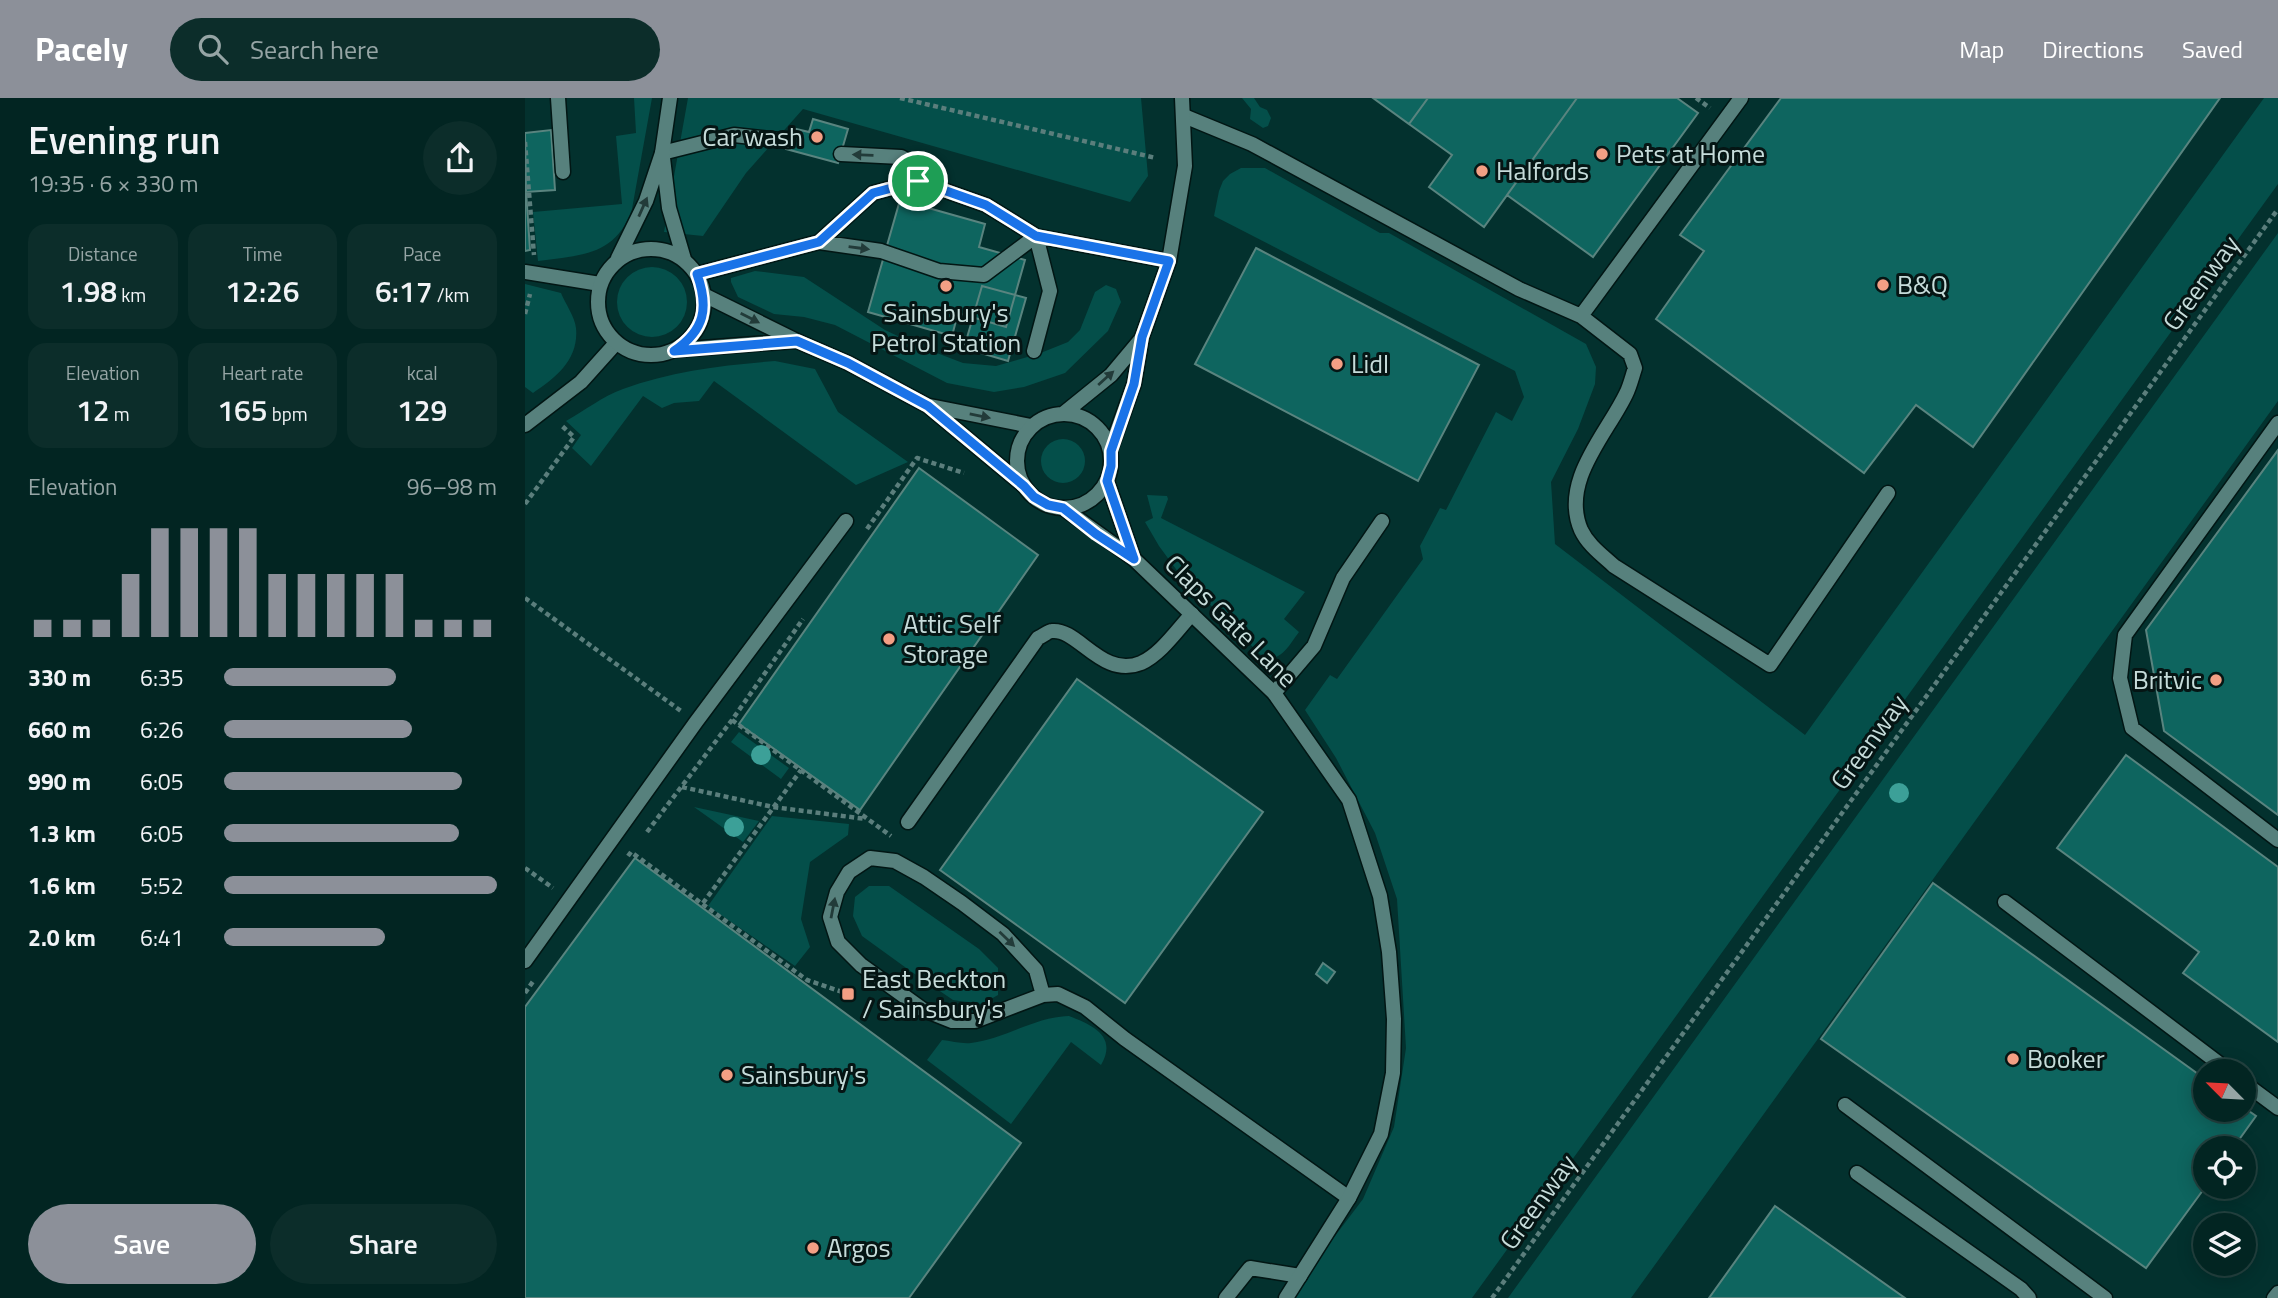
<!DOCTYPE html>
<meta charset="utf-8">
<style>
:root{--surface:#022522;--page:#0c2d2a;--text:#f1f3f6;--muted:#96a5a5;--line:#234240;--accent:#8c9099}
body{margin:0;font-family:"Titillium Web",sans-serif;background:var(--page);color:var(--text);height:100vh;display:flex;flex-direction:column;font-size:26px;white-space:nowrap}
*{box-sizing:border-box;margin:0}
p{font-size:23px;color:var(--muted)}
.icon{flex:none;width:38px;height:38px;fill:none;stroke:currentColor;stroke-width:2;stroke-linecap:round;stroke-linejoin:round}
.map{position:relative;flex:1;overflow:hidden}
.drawer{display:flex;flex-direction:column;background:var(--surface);width:525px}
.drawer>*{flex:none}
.needle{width:46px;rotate:294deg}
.tools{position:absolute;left:1668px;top:961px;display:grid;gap:14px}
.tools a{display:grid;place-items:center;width:63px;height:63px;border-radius:50%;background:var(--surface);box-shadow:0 4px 18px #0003,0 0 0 2px var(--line);font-size:35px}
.pin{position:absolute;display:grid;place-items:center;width:60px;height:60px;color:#fff;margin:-30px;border:4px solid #fff;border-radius:50%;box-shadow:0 2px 7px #0007}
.round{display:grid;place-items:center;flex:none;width:74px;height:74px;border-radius:37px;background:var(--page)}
.summary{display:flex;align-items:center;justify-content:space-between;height:119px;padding:0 28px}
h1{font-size:38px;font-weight:600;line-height:52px}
.stats{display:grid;grid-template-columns:repeat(3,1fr);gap:10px;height:119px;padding:7px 28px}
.stats div{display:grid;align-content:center;border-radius:18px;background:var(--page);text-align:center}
.stats b{font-size:30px;font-weight:600}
.stats small{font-size:19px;font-weight:400}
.stats p{font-size:19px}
.chart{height:196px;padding:14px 28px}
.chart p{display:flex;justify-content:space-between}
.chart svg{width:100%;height:126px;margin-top:7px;stroke:var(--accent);stroke-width:6}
.button{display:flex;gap:14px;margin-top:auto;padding:14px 28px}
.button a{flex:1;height:80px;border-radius:42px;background:var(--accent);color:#fff;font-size:28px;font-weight:600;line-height:80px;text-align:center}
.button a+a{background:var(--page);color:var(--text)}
ul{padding:0 28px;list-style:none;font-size:23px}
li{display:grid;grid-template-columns:112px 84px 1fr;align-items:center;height:52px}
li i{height:18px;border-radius:9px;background:var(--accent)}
header{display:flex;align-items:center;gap:42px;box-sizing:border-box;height:98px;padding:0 35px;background:var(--accent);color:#fff}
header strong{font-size:33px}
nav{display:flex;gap:38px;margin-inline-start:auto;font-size:24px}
.search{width:490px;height:63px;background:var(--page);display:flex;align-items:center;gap:18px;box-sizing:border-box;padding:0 24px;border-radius:38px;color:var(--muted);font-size:26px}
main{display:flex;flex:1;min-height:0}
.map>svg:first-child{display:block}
.green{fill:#044f4a}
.building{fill:#0e655f;stroke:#59847f;stroke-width:2}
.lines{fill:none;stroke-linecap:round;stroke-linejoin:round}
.service-casing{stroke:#021614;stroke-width:17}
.minor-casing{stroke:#021614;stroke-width:17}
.tertiary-casing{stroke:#021614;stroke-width:17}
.path{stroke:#5b7e7c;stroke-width:4.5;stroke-dasharray:5 3.5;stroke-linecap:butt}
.service{stroke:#57817d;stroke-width:14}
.minor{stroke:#57817d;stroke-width:14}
.tertiary{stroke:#57817d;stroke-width:14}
.tree{fill:#3ca098}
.oneway{fill:#223b39}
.route-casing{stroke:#fff;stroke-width:14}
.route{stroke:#1a73e8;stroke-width:9}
.poi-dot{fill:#f39f84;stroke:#051514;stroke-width:2.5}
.labels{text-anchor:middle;stroke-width:6;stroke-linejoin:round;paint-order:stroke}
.poi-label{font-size:26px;fill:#c6dcda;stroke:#051514;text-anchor:start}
.street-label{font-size:26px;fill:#c6dcda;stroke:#051514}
</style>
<header>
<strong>Pacely</strong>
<div class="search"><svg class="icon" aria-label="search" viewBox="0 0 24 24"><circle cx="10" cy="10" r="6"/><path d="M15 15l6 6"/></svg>Search here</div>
<nav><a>Map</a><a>Directions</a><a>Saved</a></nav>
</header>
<main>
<section class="drawer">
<div class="summary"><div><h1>Evening run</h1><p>19:35 · 6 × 330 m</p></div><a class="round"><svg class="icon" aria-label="share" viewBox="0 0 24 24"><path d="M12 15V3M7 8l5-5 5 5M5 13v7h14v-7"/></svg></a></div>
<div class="stats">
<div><p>Distance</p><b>1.98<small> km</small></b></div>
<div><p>Time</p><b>12:26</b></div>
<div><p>Pace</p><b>6:17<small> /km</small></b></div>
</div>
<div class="stats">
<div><p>Elevation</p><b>12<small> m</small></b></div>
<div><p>Heart rate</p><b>165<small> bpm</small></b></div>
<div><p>kcal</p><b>129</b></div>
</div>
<div class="chart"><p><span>Elevation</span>96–98 m</p>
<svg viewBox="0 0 160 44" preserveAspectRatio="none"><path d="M5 44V38M15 44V38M25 44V38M35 44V22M45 44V6M55 44V6M65 44V6M75 44V6M85 44V22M95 44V22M105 44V22M115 44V22M125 44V22M135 44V38M145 44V38M155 44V38"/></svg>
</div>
<ul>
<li><b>330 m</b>6:35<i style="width:63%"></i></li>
<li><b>660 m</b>6:26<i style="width:69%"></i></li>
<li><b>990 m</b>6:05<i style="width:87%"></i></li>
<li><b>1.3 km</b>6:05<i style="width:86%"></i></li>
<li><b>1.6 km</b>5:52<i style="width:100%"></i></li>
<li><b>2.0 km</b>6:41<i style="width:59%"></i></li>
</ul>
<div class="button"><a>Save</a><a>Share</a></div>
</section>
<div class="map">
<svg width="1753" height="1200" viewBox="0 0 1753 1200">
<rect width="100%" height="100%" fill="#03312e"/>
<!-- green -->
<path class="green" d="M109,0H127L107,111C91,158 56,157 13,163L8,114L97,106L91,38L111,35Z
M163,0H616L623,78L605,104L278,11L221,75L178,138L139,134Z
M717,0H729L735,9L742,12L746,20L743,28L738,30L725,21L726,11Z
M1739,0H1753V86L947,1200H763L838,1101L869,1029L881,950L872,801L850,735L811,660L780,612L805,577L812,581L898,461L895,448L915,410L921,412L971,314L987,323L999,299L990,273L689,118L694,93L698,83L705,76L716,70H740L855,135H864L1061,246L1071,269L1070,286L1053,331L1026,384L1030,446L1280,637Z
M1753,135V303L1106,1200H983Z
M92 204a35 35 0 1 1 70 0a35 35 0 1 1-70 0Z
M230,173L279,179L360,232L396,249L438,265L471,268L513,256L543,244L555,232L570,194L581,187L591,191L596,204L583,233L540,275L499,289L469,294L422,285L310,227L279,219L249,216L213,199L206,184V180Z
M0,186L36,195C40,205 50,219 51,230C54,261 32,279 8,295L0,289Z
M250,263L290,271L313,314L383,364L331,387L189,283L174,303L149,305L137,310L118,298L66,368L47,350L56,337L41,323C59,313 78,298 98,291C146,273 199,267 250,263Z
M516 363a22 22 0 1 1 44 0a22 22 0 1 1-44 0Z
M622,397L642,398L643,401L636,420L780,494L759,521L774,534C764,547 756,565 738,559L656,478L634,448L620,424L628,420Z
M214,634L264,670L256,681L206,644Z
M169,709L234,723L218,744Z
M247,718L324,726L323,737L285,764L276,821L285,849L270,868L183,808Z
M344,788H364L454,851L473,870V897L457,906L428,902L384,872L337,838L328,818L330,799Z
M544,918C567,927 593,938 576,967L546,944L486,1026L402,962L417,942C426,943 437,946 446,945C480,941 509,919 544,918Z"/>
<!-- building -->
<path class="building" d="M848,0H903L884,26Z
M903,0H1052L959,129L904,89L927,57L884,26Z
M1052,0H1152L1173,15L1068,159L982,97Z
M1256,0H1695L1448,349L1391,307L1339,375L1131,221L1179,153L1155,137Z
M288,21L323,31L313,65L261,51L267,30L284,34Z
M26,32L30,92L1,94L0,35Z
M0,78L5,152L0,153Z
M375,102L460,126L454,149L500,162L481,229L433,215L427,238L343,214Z
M731,150L954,267L893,383L670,266Z
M457,188L501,200L483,263L439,250Z
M1753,352V717L1639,633L1621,532Z
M394,370L513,457L335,712L214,626Z
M552,581L738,714L600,905L415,772Z
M1601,657L1753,769V944L1658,875L1674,854L1532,750Z
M110,760L496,1045L384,1200H0V909Z
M1408,785L1680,981V1012H1718V1009L1731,1018L1708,1050H1680L1681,1088L1621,1170L1296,941Z
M798,865L810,874L802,885L791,876Z
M1250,1108L1380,1200H1184Z"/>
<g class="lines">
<!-- service casing -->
<g class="service-casing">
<path id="service" d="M33,0L38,74
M659,18L727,46L994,191L1056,218L1105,256L1110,270C1107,279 1105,288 1101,296C1082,336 1035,383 1056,432C1063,447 1077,457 1089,468L1245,567L1363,395
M137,55L209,37L263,43
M316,56L376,59L389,66L393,83
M294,144L348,95L393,83L461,107L511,138L525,193L509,253
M0,174L75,186
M172,176L294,144L356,153L414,173L459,177L511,138L644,163
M1056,218L1216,0
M1753,325L1600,537L1595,580L1607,630L1753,742
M0,327L56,284L91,245
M749,595L789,548L818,480L857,423
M383,724L513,540C518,538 523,533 527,533C553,530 577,581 616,565C636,556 652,532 667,516
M1480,804L1704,973
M0,863L171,624L321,423
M518,897L511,872L478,836L437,805L399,779L370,763L345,760L324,774L312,794L305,819L313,844L336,867L397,911L427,923H450L518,897L533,896L560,909L600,941L824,1100
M1718,984L1753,1010
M1320,1007L1580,1200
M1332,1075L1496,1191L1504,1200
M701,1200L725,1170L775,1178
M1749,1200L1753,1195"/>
</g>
<!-- minor casing -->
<g class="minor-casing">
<path id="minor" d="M138,60L144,110L159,161
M73 204a53 53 0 1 1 106 0a53 53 0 1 1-106 0Z
M93,160L121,103L137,55L145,0
M179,197L272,243L323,265L403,308L499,388
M151,252L270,243
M405,308L506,328
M582,383L609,461
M538,410L609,461L749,595L824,702L855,798L864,854L869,921L868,975L856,1036L824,1100L761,1200"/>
</g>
<!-- tertiary casing -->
<g class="tertiary-casing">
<path id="tertiary" d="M539,315L586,277L617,240
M492 363a47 47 0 1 1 94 0a47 47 0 1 1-94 0Z
M585,353L609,286L617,239L644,163L660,68L657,0"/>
</g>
<!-- path -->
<path class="path" d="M375,0L631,60
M1171,0L1185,10
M0,44L9,157
M0,216L5,196
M0,406L49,339L36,327
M342,431L392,360L439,375
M0,500L156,613
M207,622L366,738
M157,689L248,709L341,721
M122,734L207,622L278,521
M103,758L106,754L282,882L323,896
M0,770L28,790
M178,805L276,672
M0,895L9,882
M967,1200L1753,111"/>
<!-- service -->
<use href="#service" class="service"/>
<!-- minor -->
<use href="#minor" class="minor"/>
<!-- tertiary -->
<use href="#tertiary" class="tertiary"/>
</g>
<!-- trees -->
<g class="tree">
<circle cx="236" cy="657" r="10"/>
<circle cx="1374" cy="695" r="10"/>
<circle cx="209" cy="729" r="10"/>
</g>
<!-- one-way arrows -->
<defs><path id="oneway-solid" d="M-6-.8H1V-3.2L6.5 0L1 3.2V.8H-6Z" transform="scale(1.75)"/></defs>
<g class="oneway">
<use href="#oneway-solid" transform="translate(338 57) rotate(-178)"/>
<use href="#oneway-solid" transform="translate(118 109) rotate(-66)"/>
<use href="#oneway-solid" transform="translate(334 150) rotate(8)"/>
<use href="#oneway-solid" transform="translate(225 220) rotate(27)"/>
<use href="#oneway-solid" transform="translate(581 280) rotate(-42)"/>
<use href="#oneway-solid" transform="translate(455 318) rotate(11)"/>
<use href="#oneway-solid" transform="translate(308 810) rotate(-79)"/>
<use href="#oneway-solid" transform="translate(482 841) rotate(44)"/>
</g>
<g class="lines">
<!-- route casing -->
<g class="route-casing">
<path id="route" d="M393,83L461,107L511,138L644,163L617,239L609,286L586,353V368L582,383L609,461L571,436L538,410L523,407L509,399L499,388L403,308L323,265L272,243L149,253C180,232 184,210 172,176L294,144L348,95Z"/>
</g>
<!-- route -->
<use href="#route" class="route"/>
</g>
<!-- markers -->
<g class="poi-dot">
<circle cx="292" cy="39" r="7"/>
<circle cx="1077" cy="56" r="7"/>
<circle cx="957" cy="73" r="7"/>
<circle cx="1358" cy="187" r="7"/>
<circle cx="421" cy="188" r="7"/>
<circle cx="812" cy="266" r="7"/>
<circle cx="364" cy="541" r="7"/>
<circle cx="1691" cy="582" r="7"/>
<rect x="316" y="889" width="14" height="14" rx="3.5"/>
<circle cx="1488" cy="961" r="7"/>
<circle cx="202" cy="977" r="7"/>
<circle cx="288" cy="1150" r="7"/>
</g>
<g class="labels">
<!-- poi labels -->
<g class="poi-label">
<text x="278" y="48" text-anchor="end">Car wash</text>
<text x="1091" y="65">Pets at Home</text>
<text x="971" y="82">Halfords</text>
<text x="1372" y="196">B&amp;Q</text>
<text x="421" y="224" text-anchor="middle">Sainsbury's<tspan x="421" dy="30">Petrol Station</tspan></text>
<text x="826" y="275">Lidl</text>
<text x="378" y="535">Attic Self<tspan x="378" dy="30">Storage</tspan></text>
<text x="1677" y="591" text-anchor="end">Britvic</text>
<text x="337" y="890">East Beckton<tspan x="337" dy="30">/ Sainsbury's</tspan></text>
<text x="1502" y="970">Booker</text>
<text x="216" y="986">Sainsbury's</text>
<text x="302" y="1159">Argos</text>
</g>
<!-- street labels -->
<g class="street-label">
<text transform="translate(1676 185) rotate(-54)" y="9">Greenway</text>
<text transform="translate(706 523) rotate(45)" y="9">Claps Gate Lane</text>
<text transform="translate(1344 644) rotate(-54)" y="9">Greenway</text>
<text transform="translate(1013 1104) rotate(-54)" y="9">Greenway</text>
</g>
</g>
</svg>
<div class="tools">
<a><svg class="needle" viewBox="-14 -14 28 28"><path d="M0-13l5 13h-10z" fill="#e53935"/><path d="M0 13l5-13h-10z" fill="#96a5a5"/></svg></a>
<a><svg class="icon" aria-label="locate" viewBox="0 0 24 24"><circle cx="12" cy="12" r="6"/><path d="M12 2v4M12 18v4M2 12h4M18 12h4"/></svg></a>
<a><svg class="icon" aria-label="layers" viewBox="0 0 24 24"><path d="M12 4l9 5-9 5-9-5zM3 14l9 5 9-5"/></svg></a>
</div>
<div class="pin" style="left:393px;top:83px;background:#1e9e55"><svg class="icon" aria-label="arrive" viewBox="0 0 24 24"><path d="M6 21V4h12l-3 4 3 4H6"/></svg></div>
</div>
</main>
